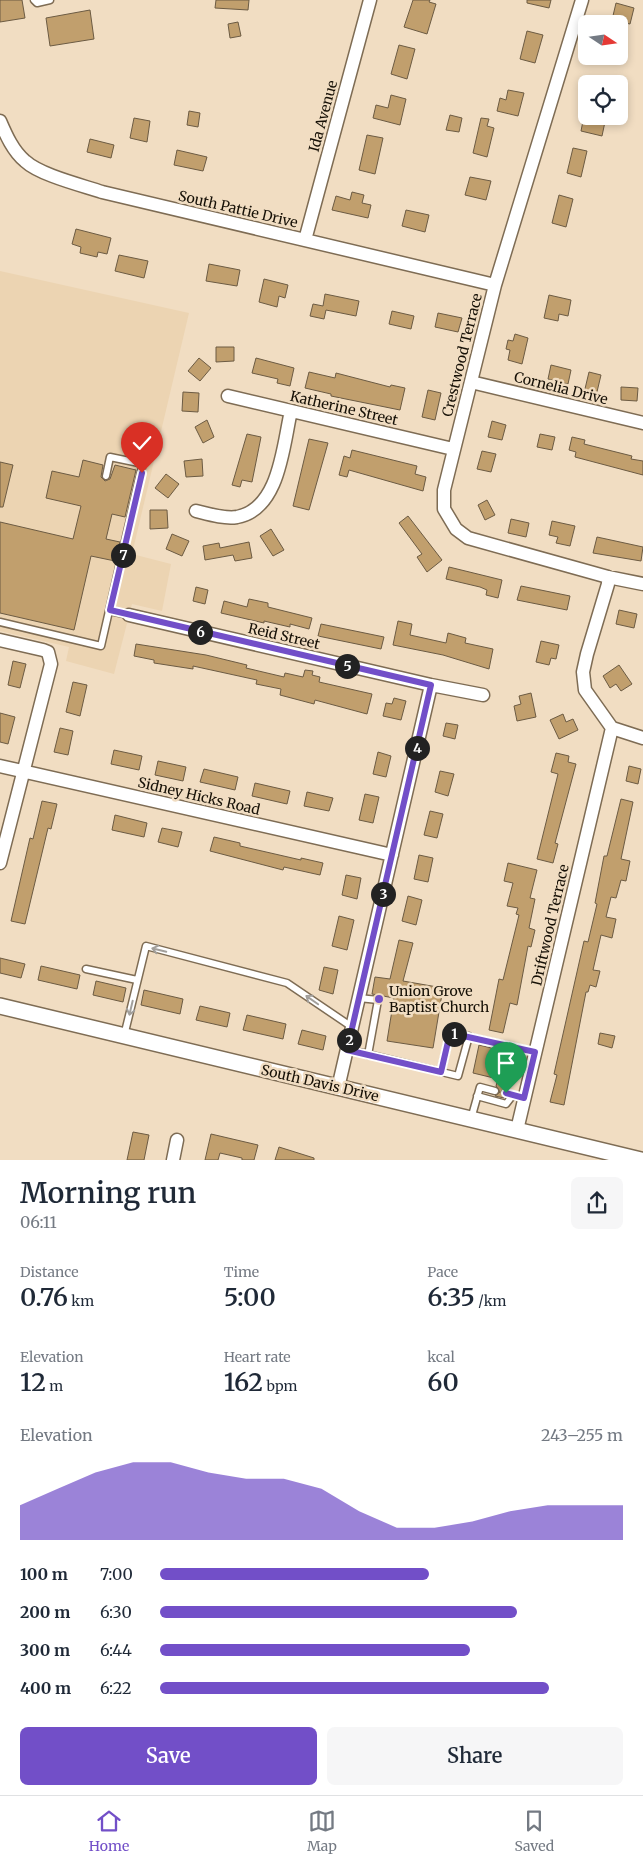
<!DOCTYPE html>
<meta charset="utf-8">
<style>
:root{--surface:#fff;--page:#f6f6f7;--text:#1f2937;--muted:#747a83;--line:#e0e1e3;--accent:#724fc8}
body{margin:0;font-family:Merriweather,serif;background:var(--page);color:var(--text);height:100vh;display:flex;flex-direction:column;font-size:19px;white-space:nowrap}
*{box-sizing:border-box;margin:0}
p{font-size:16px;color:var(--muted)}
.icon{flex:none;width:28px;height:28px;fill:none;stroke:currentColor;stroke-width:2;stroke-linecap:round;stroke-linejoin:round}
.map{position:relative;height:1160px;overflow:hidden}
.panel{display:flex;flex-direction:column;background:var(--surface);flex:1}
.panel>*{flex:none}
.needle{width:32px;rotate:103deg}
.fabs{position:absolute;left:578px;top:15px;display:grid;gap:10px}
.fabs a{display:grid;place-items:center;width:50px;height:50px;border-radius:8px;background:var(--surface);box-shadow:0 2px 8px #0003;font-size:25px}
.pin{position:absolute;display:grid;place-items:center;width:42px;height:42px;color:#fff;margin:-51px -21px;border-radius:50% 50% 50% 0;rotate:-45deg;box-shadow:0 0 5px #0007}
.pin .icon{rotate:45deg}
.km{position:absolute;width:25px;height:25px;margin:-12px;border-radius:50%;background:#222;color:#fff;font-size:14px;line-height:25px;text-align:center}
.round{display:grid;place-items:center;flex:none;width:52px;height:52px;border-radius:8px;background:var(--page)}
.overview{display:flex;align-items:center;justify-content:space-between;height:85px;padding:0 20px}
h1{font-size:28px;font-weight:600;line-height:38px}
.stats{display:grid;grid-template-columns:repeat(3,1fr);gap:8px;height:85px;padding:5px 20px}
.stats div{display:grid;align-content:center}
.stats b{font-size:25px;font-weight:600}
.stats small{font-size:14px;font-weight:400}
.stats p{font-size:14px}
.chart{height:140px;padding:10px 20px}
.chart p{display:flex;justify-content:space-between}
.chart svg{width:100%;height:90px;margin-top:5px;fill:var(--accent);opacity:.7}
.cta{display:flex;gap:10px;margin-top:auto;padding:10px 20px}
.cta a{flex:1;height:58px;border-radius:8px;background:var(--accent);color:#fff;font-size:20px;font-weight:600;line-height:58px;text-align:center}
.cta a+a{background:var(--page);color:var(--text)}
ul{padding:0 20px;list-style:none;font-size:16px}
li{display:grid;grid-template-columns:80px 60px 1fr;align-items:center;height:38px}
li i{height:12px;border-radius:6px;background:var(--accent)}
.dock{display:flex;justify-content:space-around;align-items:center;height:70px;border-top:1px solid var(--line);background:var(--surface);font-size:14px;color:var(--muted)}
.dock a{display:grid;justify-items:center;gap:2px}
.dock .active{color:var(--accent)}
.map>svg:first-child{display:block}
.built{fill:#ecd4b2}
.building{fill:#c19f6d;stroke:#6c5b43}
.lines{fill:none;stroke-linecap:round;stroke-linejoin:round}
.service-casing{stroke:#7e6c54;stroke-width:9}
.minor-casing{stroke:#7e6c54;stroke-width:15}
.tertiary-casing{stroke:#7e6c54;stroke-width:18}
.service{stroke:#fff;stroke-width:6}
.minor{stroke:#fff;stroke-width:12}
.tertiary{stroke:#fff;stroke-width:15}
.oneway{stroke:#a29f9b}
.route-casing{stroke:#fff;stroke-width:10}
.route{stroke:#724fc8;stroke-width:6}
.poi-dot{fill:#724fc8;stroke:#f1ddc2;stroke-width:2}
.labels{text-anchor:middle;stroke-width:5;stroke-linejoin:round;paint-order:stroke}
.street-label{font-size:14px;fill:#161006;stroke:#f1ddc2}
.poi-label{font-size:14px;fill:#161006;stroke:#f1ddc2;text-anchor:start}
</style>
<div class="map">
<svg width="643" height="1160" viewBox="0 0 643 1160">
<rect width="100%" height="100%" fill="#f1ddc2"/>
<!-- built -->
<path class="built" d="M0,271L189,313L132,554L171,564L162,611L132,604L114,674L66,661L69,647L0,631Z"/>
<!-- building -->
<path class="building" d="M0,0H22L25,18L0,22Z
M216,0H249L248,10L215,8Z
M413,0H430L429,2L436,4L427,34L404,27Z
M527,0H551L549,8L527,3Z
M616,3L634,8L630,24L612,20Z
M90,10L94,39L50,46L46,18Z
M238,22L241,36L230,38L228,24Z
M527,31L543,35L535,63L520,59Z
M399,45L415,49L407,79L391,74Z
M508,90L524,93L518,116L497,111L500,98L506,100Z
M391,95L406,99L400,125L373,118L376,105L388,108Z
M189,111L200,113L198,127L187,125Z
M450,115L462,118L459,132L446,130Z
M584,116L606,117L602,136L581,131Z
M134,118L150,121L147,142L130,138Z
M481,118L489,119L487,126L494,128L487,157L473,153Z
M367,135L383,138L375,174L359,170Z
M90,139L114,145L111,158L87,152Z
M573,148L587,151L581,177L567,173Z
M177,150L207,157L203,171L174,165Z
M470,177L491,181L486,200L465,195Z
M352,192L364,195L362,203L371,205L368,218L332,210L336,196L350,200Z
M559,195L573,199L566,227L552,223Z
M406,210L429,215L425,232L402,226Z
M76,229L111,238L107,254L98,252L97,257L80,253L81,247L72,244Z
M119,255L148,261L144,278L115,271Z
M209,264L240,270L237,286L206,281Z
M264,279L288,285L285,298L279,296L277,307L259,302Z
M325,294L359,301L356,316L326,310L324,319L310,316L313,304L323,306Z
M549,295L571,300L568,316L559,314L558,321L544,318Z
M392,311L414,316L411,329L389,324Z
M438,313L462,318L458,332L435,327Z
M515,334L528,338L522,364L508,360L510,350L506,349L508,340L513,341Z
M216,347H234V361L216,362Z
M199,358L211,368L200,381L188,371Z
M256,358L294,368L290,386L277,383L278,379L252,373Z
M551,365L571,370L568,384L548,379Z
M309,372L335,378L336,373L390,387L391,385L405,388L400,410L331,396V394L305,388Z
M589,372L601,375L596,396L584,393Z
M621,387L638,388L637,401L621,400Z
M428,390L441,393L435,420L422,417Z
M183,392L199,393L198,412L182,411Z
M207,420L214,437L203,443L195,427Z
M492,421L506,425L502,440L488,437Z
M247,434L261,437L252,482L242,480L240,487L232,485Z
M540,434L555,437L552,450L537,447Z
M572,437L585,440L584,444L632,456L631,459L643,461V475L575,457L576,452L569,450Z
M309,439L328,443L309,510L293,506Z
M352,450L417,466L415,474L426,477L423,491L349,470L347,477L339,475L344,456L350,458Z
M482,451L496,454L491,472L477,469Z
M202,459L203,476L186,477L184,461Z
M83,460L103,465L101,477L105,481L110,479L115,465L136,470L125,517L112,514L106,539L120,542L115,561L91,556L74,630L0,613V522L73,539L81,506L46,498L52,471L79,477Z
M0,462L13,465L3,507H0Z
M166,474L179,484L168,498L155,488Z
M487,500L495,515L485,520L478,505Z
M150,510H167L168,528L150,529Z
M408,516L442,560L427,572L417,557L422,554L399,523Z
M511,519L529,523L526,537L508,533Z
M552,521L575,526L570,546L556,543L558,537L549,535Z
M271,529L284,550L273,556L260,536Z
M172,534L189,541L182,556L166,549Z
M597,537L643,547L641,561L593,553Z
M249,542L252,558L235,561L233,555L205,560L203,546L219,543L220,548Z
M449,567L502,580L498,598L486,595L487,590L480,587L446,579Z
M521,586L570,596L567,610L517,600Z
M196,587L208,590L205,604L193,601Z
M249,599L268,603V607L312,618L309,629L290,624V627L264,621V623L221,613L224,601L247,607Z
M619,610L637,614L634,628L616,624Z
M398,621L412,624L410,635L446,643L448,633L466,638L465,643L493,649L489,669L443,655L393,645Z
M321,624L384,637L381,649L318,636Z
M541,641L559,645L556,659L551,658L549,665L536,662Z
M136,644L206,655L247,665L246,668L284,677L285,673L303,677L305,670L313,671L312,675L320,677L319,682L372,694L367,714L315,700L314,704L280,695L281,689L256,684L257,680L193,666V669L154,663V660L134,656Z
M13,661L26,664L20,688L8,685Z
M619,665L632,684L621,691L616,684L610,688L603,676Z
M73,682L87,685L80,716L66,712Z
M531,693L536,717L517,721L514,706L521,704L519,696Z
M394,698L406,701L401,720L383,716L386,703L392,704Z
M0,713L15,717L8,744L0,742Z
M563,714L566,722L573,719L578,730L559,739L550,720Z
M446,723L458,725L455,739L443,736Z
M60,728L73,731L68,755L54,752Z
M114,750L142,756L139,770L111,764Z
M378,752L391,756L386,777L373,774Z
M556,753L569,756L568,762L576,764L555,843L558,844L553,863L537,859L558,774L551,772Z
M158,761L186,767L183,781L155,775Z
M629,766L641,769L638,784L626,781Z
M204,769L238,777L235,790L200,782Z
M440,771L454,774L448,796L435,792Z
M255,783L290,791L287,804L252,796Z
M307,792L333,798L329,811L304,806Z
M365,794L379,797L373,823L359,820Z
M621,799L633,802L621,859L630,861L626,881L621,880L616,898L611,897L606,917L616,919L612,938L601,935L593,970L600,971L596,987L590,985L588,992H586L564,1105L550,1102L557,1075L554,1074L584,941L588,942L597,904L595,903L604,856H607Z
M42,801L57,804L51,829L48,828L25,924L11,921L30,838L33,839Z
M430,811L443,814L437,838L424,835Z
M115,815L147,823L144,837L112,830Z
M162,828L182,832L178,847L158,842Z
M214,837L240,843V846L301,860V858L323,863L320,875L284,867L283,870L210,851Z
M419,855L433,858L428,882L414,879Z
M508,863L537,870L530,898L535,899L529,928L535,930L531,947L528,946L517,1005L510,1003L503,1033L489,1030L499,979L503,980L519,915L516,914L518,908L507,906L513,883L504,881Z
M346,875L361,878L357,899L342,895Z
M408,896L422,900L416,925L402,921Z
M339,916L354,920L347,950L332,946Z
M399,940L413,943L403,981L443,988L433,1048L387,1041L394,998L372,994L375,977L390,979Z
M0,958L25,964L21,978L0,973Z
M41,966L80,975L77,989L38,980Z
M324,967L338,970L333,994L319,990Z
M96,981L126,988L123,1002L93,995Z
M144,990L183,999L180,1014L141,1005Z
M200,1006L230,1013L227,1027L196,1020Z
M247,1015L286,1024L283,1039L243,1030Z
M302,1030L326,1036L323,1050L298,1044Z
M600,1033L615,1036L612,1048L598,1044Z
M479,1045L512,1053L504,1088L501,1092L504,1098L495,1096L500,1092L496,1086L498,1079L473,1073Z
M133,1132L149,1135L144,1160H127Z
M211,1134L258,1145L254,1160H242V1158L220,1153L218,1160H205Z
M279,1147L314,1158V1160H275Z"/>
<g class="lines">
<!-- service casing -->
<g class="service-casing">
<path id="service" d="M34,0L37,3L50,0
M110,611L129,615
M0,622L101,646L142,467L139,463L110,457L106,476
M86,969L137,980
M359,998L378,1000L368,1055
M124,1036L146,946L287,983L352,1027
M347,1049L458,1076L469,1036
M441,1072L450,1033L535,1052
M506,1093L524,1098
M477,1096L506,1104L513,1095
M471,1119L480,1087L495,1091"/>
</g>
<!-- minor casing -->
<g class="minor-casing">
<path id="minor" d="M582,0L495,285L444,490V509L456,529L468,538L608,577L643,584
M0,121C6,135 13,151 25,161C40,175 81,185 102,192L495,285
M305,240L370,0
M471,382L643,423
M228,396L453,449
M196,511C208,514 224,519 237,517C280,509 283,445 291,411
M608,577V584L587,654L583,672L585,690L612,728L643,738
M129,615L431,685L483,695
M0,640L43,650L48,652L51,664L0,863
M0,766L392,855
M338,1088L431,685
M517,1130L612,728
M173,1160L177,1140"/>
</g>
<!-- tertiary casing -->
<g class="tertiary-casing">
<path id="tertiary" d="M0,1006L641,1160"/>
</g>
<!-- service -->
<use href="#service" class="service"/>
<!-- minor -->
<use href="#minor" class="minor"/>
<!-- tertiary -->
<use href="#tertiary" class="tertiary"/>
</g>
<!-- one-way arrows -->
<defs><path id="oneway-shaft" d="M-6 0H5M1.5-3L5.5 0L1.5 3" fill="none" stroke-width="1.6" stroke-linecap="round" stroke-linejoin="round" transform="scale(1.25)"/></defs>
<g class="oneway">
<use href="#oneway-shaft" transform="translate(159 950) rotate(-166)"/>
<use href="#oneway-shaft" transform="translate(312 1000) rotate(-145)"/>
<use href="#oneway-shaft" transform="translate(131 1008) rotate(103)"/>
</g>
<g class="lines">
<!-- route casing -->
<g class="route-casing">
<path id="route" d="M142,473L110,610L431,685L347,1050L441,1072L450,1033L535,1052L524,1098L506,1093"/>
</g>
<!-- route -->
<use href="#route" class="route"/>
</g>
<!-- markers -->
<circle class="poi-dot" cx="379" cy="999" r="5"/>
<g class="labels">
<!-- street labels -->
<g class="street-label">
<text transform="translate(323 116) rotate(-75)" y="5">Ida Avenue</text>
<text transform="translate(238 209) rotate(13)" y="5">South Pattie Drive</text>
<text transform="translate(462 355) rotate(-76)" y="5">Crestwood Terrace</text>
<text transform="translate(561 388) rotate(14)" y="5">Cornelia Drive</text>
<text transform="translate(344 408) rotate(13)" y="5">Katherine Street</text>
<text transform="translate(284 636) rotate(13)" y="5">Reid Street</text>
<text transform="translate(199 796) rotate(13)" y="5">Sidney Hicks Road</text>
<text transform="translate(550 925) rotate(-77)" y="5">Driftwood Terrace</text>
<text transform="translate(320 1083) rotate(13)" y="5">South Davis Drive</text>
</g>
<!-- poi labels -->
<g class="poi-label">
<text x="389" y="996">Union Grove<tspan x="389" dy="16">Baptist Church</tspan></text>
</g>
</g>
</svg>
<div class="fabs">
<a><svg class="needle" viewBox="-14 -14 28 28"><path d="M0-13l5 13h-10z" fill="#e53935"/><path d="M0 13l5-13h-10z" fill="#747a83"/></svg></a>
<a><svg class="icon" aria-label="locate" viewBox="0 0 24 24"><circle cx="12" cy="12" r="6"/><path d="M12 2v4M12 18v4M2 12h4M18 12h4"/></svg></a>
</div>
<div class="pin" style="left:506px;top:1093px;background:#1e9e55"><svg class="icon" aria-label="arrive" viewBox="0 0 24 24"><path d="M6 21V4h12l-3 4 3 4H6"/></svg></div>
<div class="pin" style="left:142px;top:473px;background:#d93025"><svg class="icon" aria-label="check" viewBox="0 0 24 24"><path d="M5 12l5 5 9-10"/></svg></div>
<b class="km" style="left:454px;top:1034px">1</b>
<b class="km" style="left:349px;top:1040px">2</b>
<b class="km" style="left:383px;top:894px">3</b>
<b class="km" style="left:417px;top:748px">4</b>
<b class="km" style="left:347px;top:666px">5</b>
<b class="km" style="left:200px;top:632px">6</b>
<b class="km" style="left:123px;top:555px">7</b>
</div>
<section class="panel">
<div class="overview"><div><h1>Morning run</h1><p>06:11</p></div><a class="round"><svg class="icon" aria-label="share" viewBox="0 0 24 24"><path d="M12 15V3M7 8l5-5 5 5M5 13v7h14v-7"/></svg></a></div>
<div class="stats">
<div><p>Distance</p><b>0.76<small> km</small></b></div>
<div><p>Time</p><b>5:00</b></div>
<div><p>Pace</p><b>6:35<small> /km</small></b></div>
</div>
<div class="stats">
<div><p>Elevation</p><b>12<small> m</small></b></div>
<div><p>Heart rate</p><b>162<small> bpm</small></b></div>
<div><p>kcal</p><b>60</b></div>
</div>
<div class="chart"><p><span>Elevation</span>243–255 m</p>
<svg viewBox="0 0 160 44" preserveAspectRatio="none"><path d="M0 44V27L10 19L20 11L30 6L40 6L50 11L60 14L70 14L80 19L90 30L100 38L110 38L120 35L130 30L140 27L150 27L160 27V44z"/></svg>
</div>
<ul>
<li><b>100 m</b>7:00<i style="width:58%"></i></li>
<li><b>200 m</b>6:30<i style="width:77%"></i></li>
<li><b>300 m</b>6:44<i style="width:67%"></i></li>
<li><b>400 m</b>6:22<i style="width:84%"></i></li>
</ul>
<div class="cta"><a>Save</a><a>Share</a></div>
</section>
<nav class="dock">
<a class="active"><svg class="icon" aria-label="home" viewBox="0 0 24 24"><path d="M3 11l9-7 9 7M6 9v11h12V9"/></svg>Home</a>
<a><svg class="icon" aria-label="map" viewBox="0 0 24 24"><path d="M3 6l6-2 6 2 6-2v14l-6 2-6-2-6 2zM9 4v14M15 6v14"/></svg>Map</a>
<a><svg class="icon" aria-label="saved" viewBox="0 0 24 24"><path d="M7 4h10v16l-5-4-5 4z"/></svg>Saved</a>
</nav>
